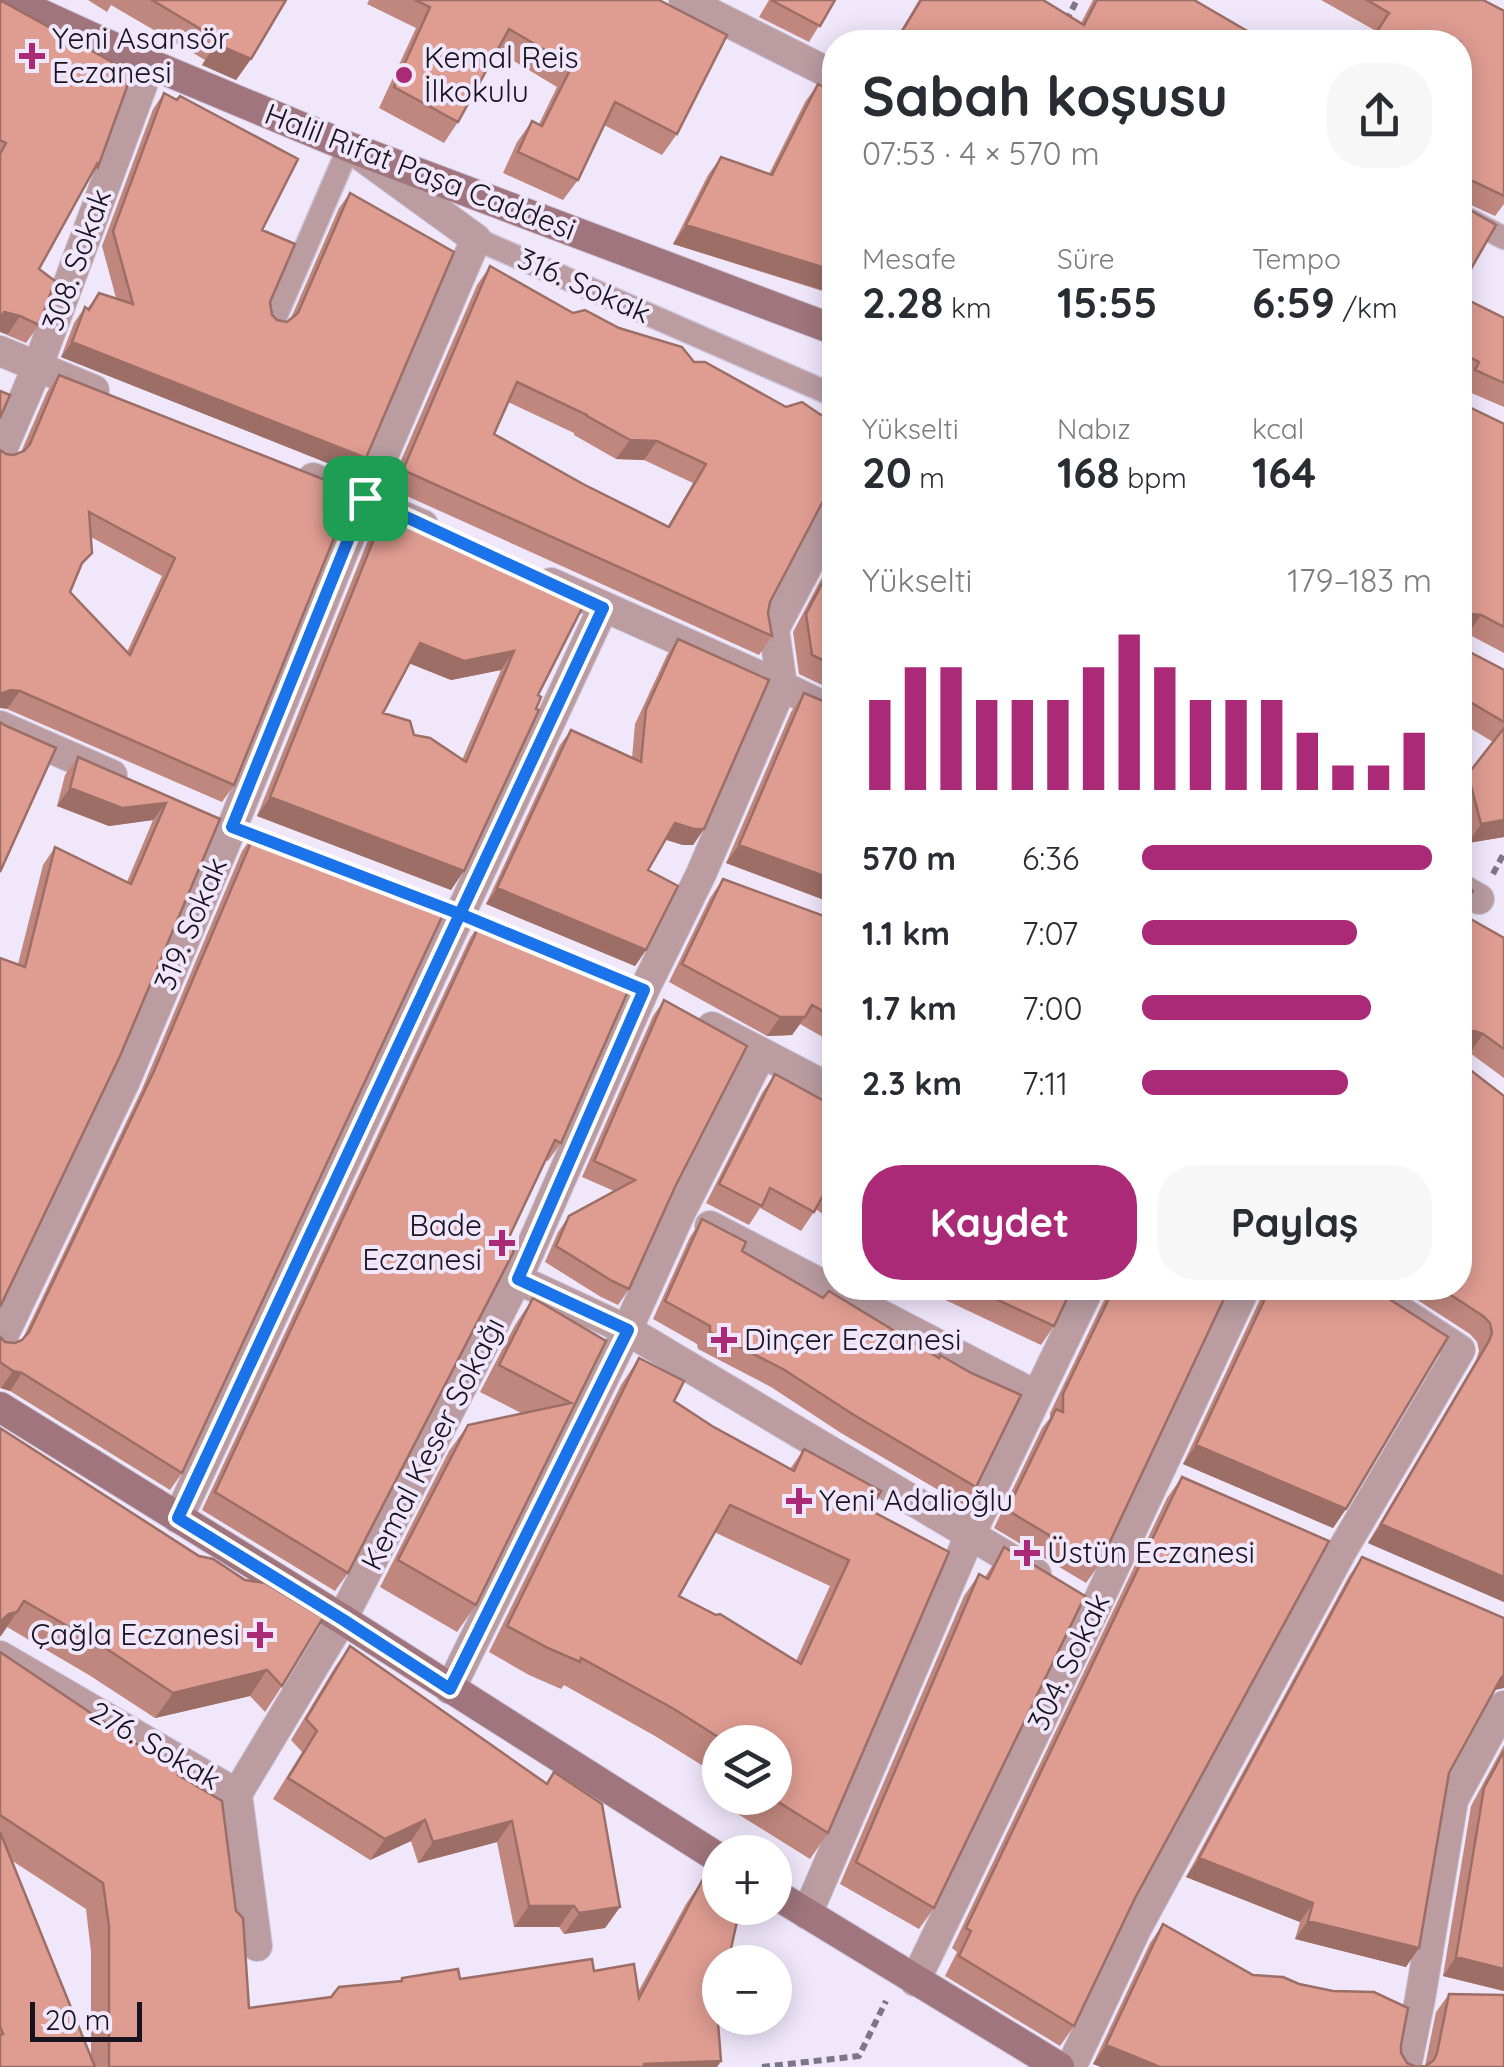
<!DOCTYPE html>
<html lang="tr">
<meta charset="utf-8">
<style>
:root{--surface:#fff;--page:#f7f7f7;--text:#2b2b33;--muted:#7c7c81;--accent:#ab2a78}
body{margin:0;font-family:Quicksand,sans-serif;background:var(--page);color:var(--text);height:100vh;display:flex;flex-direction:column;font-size:38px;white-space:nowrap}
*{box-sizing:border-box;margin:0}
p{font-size:32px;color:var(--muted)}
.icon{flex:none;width:55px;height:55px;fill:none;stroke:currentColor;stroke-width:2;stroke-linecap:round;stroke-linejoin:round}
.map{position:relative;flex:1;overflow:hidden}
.side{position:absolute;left:822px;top:30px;width:650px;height:1270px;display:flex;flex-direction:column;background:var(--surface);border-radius:40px;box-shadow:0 5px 25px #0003}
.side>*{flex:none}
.fabs{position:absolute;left:702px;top:1725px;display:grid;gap:20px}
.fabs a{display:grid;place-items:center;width:90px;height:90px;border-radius:50%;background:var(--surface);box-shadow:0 5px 25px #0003;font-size:50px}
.scale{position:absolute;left:30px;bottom:25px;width:112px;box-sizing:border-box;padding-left:10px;border:5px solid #19131f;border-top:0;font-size:28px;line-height:35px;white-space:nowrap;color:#19131f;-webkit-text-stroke:8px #f0e7fb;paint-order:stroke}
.pin{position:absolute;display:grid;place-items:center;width:85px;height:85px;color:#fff;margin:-42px;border-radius:20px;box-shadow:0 5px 15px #0006}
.round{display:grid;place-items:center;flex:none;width:105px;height:105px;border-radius:40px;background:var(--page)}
.head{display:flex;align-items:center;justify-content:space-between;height:170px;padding:0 40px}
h1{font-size:55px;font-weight:700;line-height:75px}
.metrics{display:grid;grid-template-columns:repeat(3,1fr);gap:15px;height:170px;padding:10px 40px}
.metrics div{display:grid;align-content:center}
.metrics b{font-size:42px;font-weight:700}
.metrics small{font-size:28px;font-weight:400}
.metrics p{font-size:28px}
.chart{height:280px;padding:20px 40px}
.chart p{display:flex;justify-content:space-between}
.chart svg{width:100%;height:180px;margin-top:10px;stroke:var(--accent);stroke-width:6}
.primary-button{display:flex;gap:20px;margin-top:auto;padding:20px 40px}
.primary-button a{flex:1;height:115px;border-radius:40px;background:var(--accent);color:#fff;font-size:40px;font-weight:700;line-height:115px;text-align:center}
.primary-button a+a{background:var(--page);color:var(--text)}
ul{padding:0 40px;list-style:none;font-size:32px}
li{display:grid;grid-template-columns:160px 120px 1fr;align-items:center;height:75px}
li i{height:25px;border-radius:12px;background:var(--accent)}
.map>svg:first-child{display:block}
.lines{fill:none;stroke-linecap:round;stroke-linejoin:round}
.lane-casing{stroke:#cec5d8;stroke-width:25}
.street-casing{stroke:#cec5d8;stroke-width:32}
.secondary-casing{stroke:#cec5d8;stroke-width:32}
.path{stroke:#7d7686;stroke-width:6;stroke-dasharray:8 5;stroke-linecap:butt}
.lane{stroke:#ba9ca1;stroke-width:22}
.street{stroke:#ba9ca1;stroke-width:30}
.secondary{stroke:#a0757d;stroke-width:30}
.wall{fill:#c0877e;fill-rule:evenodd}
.shaded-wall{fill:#9c6e66}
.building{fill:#df9d92;stroke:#9c6e66;stroke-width:2.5;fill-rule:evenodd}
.route-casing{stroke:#fff;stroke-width:20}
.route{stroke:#1a73e8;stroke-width:12}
.poi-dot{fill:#ab2a78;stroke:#f0e7fb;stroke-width:4}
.labels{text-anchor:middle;stroke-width:8;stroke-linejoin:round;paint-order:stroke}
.poi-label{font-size:30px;fill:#19131f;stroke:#f0e7fb;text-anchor:start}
.street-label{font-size:30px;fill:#19131f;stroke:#f0e7fb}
</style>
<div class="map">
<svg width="1504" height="2067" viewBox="0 0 1504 2067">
<rect width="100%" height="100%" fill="#f0e7fb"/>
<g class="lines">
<!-- lane casing -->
<g class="lane-casing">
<path id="lane" d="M1460,215L1504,238
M476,239L835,396
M273,323L349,147"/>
</g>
<!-- street casing -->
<g class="street-casing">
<path id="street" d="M684,0L835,76
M0,351L94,390
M0,454L37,368L150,64
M313,478L423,525
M835,513L774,629L782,686L835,712
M0,726L112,775
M1460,888L1479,899
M712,1027L835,1091
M710,1226L1035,1395
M517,1279L627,1330L1036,1574
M0,1342L125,1081L232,827L365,498L476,239L363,157
M178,1518L603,608
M0,1656L237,1794L342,1619L517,1279L644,990L701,874L782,686L551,583
M450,1689L627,1330L681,1211L761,1054
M237,1794L257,1946
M807,1914L970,1535L1089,1288
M915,1981L1094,1610L1245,1288
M1071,2067L1137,1927L1341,1552L1460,1350L1365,1288
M1406,2067L1420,1999L1453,1800L1504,1706"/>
</g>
<!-- secondary casing -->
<g class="secondary-casing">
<path id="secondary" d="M10,0L150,64L349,147L835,330
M0,1407L342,1619L720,1859
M775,1894L1059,2067"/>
</g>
<!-- path -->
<path class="path" d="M1066,21L1077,0
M1493,874L1504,853
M762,2067L859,2056L886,2001"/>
<!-- lane -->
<use href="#lane" class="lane"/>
<!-- street -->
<use href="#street" class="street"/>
<!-- secondary -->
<use href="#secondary" class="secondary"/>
</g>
<!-- wall -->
<path class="wall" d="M0,0L98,167L88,180L39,269V325L26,343L0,332Z
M88,0H286L251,59L236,80L202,65L205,60L111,5L107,12Z
M369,0H659L677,134L662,155L604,125L578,180L563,200L503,173L517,142L532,121L539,124L557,87L497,51L458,122L444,143L379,108L416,28L367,4Z
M769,0H835L809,42L759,17Z
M919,0H963L1081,23L1093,0H1194L1266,42H894Z
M1321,0H1483L1504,11V204L1495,216L1460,200V42H1369L1376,31Z
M818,84L835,93V295L673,244L708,175L721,157L769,174L805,102Z
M164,93L262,230L272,315L277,320L287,322L291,318L339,208L350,193L366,458L355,474L61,357L74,323L85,307L87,309L99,293L116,298L102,246L153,109Z
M490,266L573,313L619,328L694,362L835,494L825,497L770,602L768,613L772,636L759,655L389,488L477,285ZM508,402L574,433V435L616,459L644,460L693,483L668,526L583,484L494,434Z
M1460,296L1504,318V407L1462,389L1466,381L1460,377Z
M59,375L353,491L234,785L222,802L7,709L6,454L14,455L21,452L47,392ZM91,537L162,576L127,652L70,592Z
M1460,401L1465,405L1504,424V653L1468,634L1460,633Z
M388,504L589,594L538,695L451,890L257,816L375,523ZM409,663L451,680L501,670L462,760L414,735L383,713Z
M835,553V691L799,674L793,632Z
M678,639L704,829L693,845H683L666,840L648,870L646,950L635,966L486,904L560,745L571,730L632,758L635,724L667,655Z
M1460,645L1464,649L1504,670V837L1468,843L1460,812V785L1493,742L1460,722Z
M804,693L835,904L726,863L791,712Z
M78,757L220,819L0,1307L18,964L43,865L55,847L127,882L153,820L109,826L57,806L65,775Z
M255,833L182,1473L170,1490L10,1391L0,1388V1337L5,1342L15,1343L22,1340L142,1089L242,851Z
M723,879L835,920V1044L800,1024L792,1035L767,1036L669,982L710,898Z
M1460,913L1504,938V1078L1470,1053L1460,1050Z
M482,920L561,1143L548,1161L546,1160L348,1573L335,1591L202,1510L470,938Z
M664,1000L675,1187L629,1289L618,1305L601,1297L545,1262L558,1232L569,1216L614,1191L582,1177L653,1016Z
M1462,1064L1504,1096V1602L1368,1543L1476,1360L1479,1351L1477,1342L1470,1334L1399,1288H1460Z
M775,1074L835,1107V1224L816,1209L801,1231L760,1208L749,1225L706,1203L762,1093Z
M702,1219L742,1251L976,1487L964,1505L841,1433L771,1387L698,1349L697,1344L653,1319L690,1237Z
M920,1288H1072L1054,1326L1041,1345Z
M1107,1288H1229L1099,1565L1086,1583L994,1528L1042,1428L1050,1418V1413L1106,1296Z
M1263,1288H1372L1346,1509L1333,1528L1183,1464L1262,1295Z
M533,1298L606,1341L476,1605L457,1632L380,1587L449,1451L468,1425L521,1413L480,1392L515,1325Z
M639,1358L674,1401L712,1426L790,1469L804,1449L870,1510L828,1833L810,1859L712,1798L716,1774L655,1736L564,1685L561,1689L529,1675L489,1652L621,1385ZM714,1532L830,1586L796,1661L679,1596ZM720,1742H775V1798H720Z
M0,1428L199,1556L282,1686L265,1712L250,1696L155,1718L89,1675L7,1627L1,1636Z
M1182,1477L1074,2026L1060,2046L945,1976L957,1952L952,1948L1167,1498Z
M1004,1547L934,1908L919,1929L840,1884L964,1596L979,1574L985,1577Z
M1362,1557L1503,1687L1495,1690L1449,1773L1406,1967L1295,1939L1300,1922L1186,1877L1349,1576Z
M350,1646L546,1783L554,1772L620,1907L605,1928L564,1934L559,1927H514L497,1842L418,1863L411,1841L370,1860L273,1799L302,1752L291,1740L335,1667Z
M0,1652L178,1775L249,2008L331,1997L399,1981L402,1978L460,1979L594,1971L638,1992L686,1904L703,1879L721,2061L717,2067H0ZM11,1860L86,1909L91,1952V2058Z
M1504,1745V1991L1443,1976L1471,1806Z
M1163,1924L1253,1975L1401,2045V2053L1407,2063L1416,2067L1425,2066L1436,2012L1449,1994L1504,2067H1101L1093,2064L1150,1943Z"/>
<!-- shaded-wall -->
<path class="shaded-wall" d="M216,44L251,59L236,80L202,65Z
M1473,181L1460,200V189L1466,183Z
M686,225L835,271V284L829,292L673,244Z
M4,312L20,316L8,334L0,332V318Z
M72,342L366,458L355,474L61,357Z
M630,440L657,441L644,460L616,459Z
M835,482V494L826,497L818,504Z
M1471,614L1481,615L1468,634L1460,633V620L1462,617Z
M420,643L514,651L501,670L451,680L406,662Z
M11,690L20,691L7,709L0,708V695L2,693Z
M70,788L166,803L153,820L109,826L57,806Z
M270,797L464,871L451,890L257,816Z
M1504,820V837L1468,843L1481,824Z
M675,823L704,829L693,845H683L664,839Z
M739,845L835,880V904L726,863Z
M497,888L646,950L635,966L486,904Z
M780,1017H805L792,1035L767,1036Z
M1474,1031L1483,1034L1470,1053L1460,1050V1036L1465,1033Z
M13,1371L22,1373L10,1391L1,1388Z
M1196,1445L1346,1509L1333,1528L1183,1464Z
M1381,1524L1504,1577V1602L1368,1543Z
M17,1612L0,1637V1624L9,1614Z
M267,1670L250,1696L155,1718L173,1693Z
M1504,1675V1688L1495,1690L1488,1697Z
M425,1820L411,1841L370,1860L385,1839Z
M512,1821L497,1842L418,1863L433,1842Z
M1199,1858L1313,1903L1300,1922L1186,1877Z
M529,1906H574L559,1927H514Z
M620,1907L605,1928L564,1934L579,1913Z
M1308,1921L1419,1948L1406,1967L1295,1939Z
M1456,1957L1504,1969V1991L1443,1976Z
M1106,2045L1160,2067H1101L1093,2064Z
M721,2061L717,2067H642L644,2064Z"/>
<!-- building -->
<path class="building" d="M0,0L132,73L98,167L97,164L39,269L55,281L39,325L20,316L4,312L0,319V154L6,143L0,140Z
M152,0H286L251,59L216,44L219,40Z
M415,0H659L727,35L677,134L615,102L578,180L518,152L532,121L542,126L572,66L509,29L458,122L394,87L430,7Z
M771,0H835L820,26Z
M921,0H1043L1084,25L1097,0H1194L1266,42H918L901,33Z
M1367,0H1483L1504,11V196L1473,181L1466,183L1460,190V42H1370L1389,13Z
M818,84L835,93V271L686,225L721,157L772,175Z
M164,93L177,100L180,96L298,159L262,230L295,244L270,302L272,315L277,320L287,322L298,313L350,193L454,252L366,458L72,342L85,307L89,310L99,293L133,304L113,231Z
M1460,202L1461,205L1496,225L1460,288Z
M490,266L573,313L585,310L619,328L682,347L694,362H705L786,407L802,402L821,415L835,414V482L831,486L770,602L768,613L772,636L403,470ZM517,382L587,415V416L630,440L657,441L706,464L669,527L583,484L494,434Z
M1460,296L1504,318V383L1475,370L1479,362L1460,352L1463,349L1460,348Z
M59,375L353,491L234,785L20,691L11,690L2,693L0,695V450L6,454L14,455L24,451L30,444ZM89,512L175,558L130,655L70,592L82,563L92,553Z
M0,391L10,395L0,418Z
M1460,401L1465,405L1504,424V627L1481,615L1471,614L1462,617L1460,620Z
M388,504L589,594L538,695L541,697L536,709L539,710L464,871L270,797ZM420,643L464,661L514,651L466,762L430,738L414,735L410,721L383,713Z
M835,559V666L812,655L806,614Z
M678,639L769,680L704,829H694L675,823L648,870L678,886L646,950L497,888L571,730L641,762L646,709Z
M1460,645L1464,649L1504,670V722L1460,696Z
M804,693L835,706V880L739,845Z
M0,722L4,725L56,748L0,872Z
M1504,728V820L1481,824L1468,774Z
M78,757L220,819L120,1056L0,1307V958L25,967L55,847L131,884L166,803L122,808L70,788Z
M255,833L447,906L182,1473L22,1373L13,1371L0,1362V1337L5,1342L15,1343L22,1340L29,1332L154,1071Z
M723,879L835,920V1018L812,1005L805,1017H780L682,964Z
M1460,881L1473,891L1460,908Z
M1460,913L1504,938V1049L1483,1034L1474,1031L1465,1033L1460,1036Z
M482,920L632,982L561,1143L555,1140L502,1252L515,1244L513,1253L348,1573L215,1492Z
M664,1000L747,1046L675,1187L629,1289L612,1281L556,1246L569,1216L635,1180L594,1161Z
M1460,1062L1504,1096V1577L1381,1524L1489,1341L1492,1333L1490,1323L1483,1316L1440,1288H1460Z
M775,1074L835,1107V1195L827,1188L814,1212L770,1188L762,1206L719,1184Z
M702,1219L746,1242L742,1251L823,1298L829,1291L939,1358L940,1355L971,1373L1021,1395L976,1487L854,1415L783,1369L710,1332V1326L665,1301Z
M972,1288H1072L1054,1326Z
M1114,1288H1229L1099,1565L1007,1510L1056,1409L1063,1412V1394Z
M1270,1288H1372L1448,1337L1346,1509L1196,1445Z
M533,1298L606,1341L476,1605L398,1560L468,1425L571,1403L499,1365Z
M639,1358L684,1381L674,1401L712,1426L794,1471L804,1449L881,1491L870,1510L949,1552L828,1833L772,1798H775V1742H726L674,1709L581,1658L580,1662L548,1648L507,1626ZM730,1505L849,1560L801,1664L720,1614L716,1615L679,1596Z
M0,1428L199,1556L213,1559L245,1580L265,1583L323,1618L282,1686L267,1670L173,1693L107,1649L24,1601L17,1612L9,1614L2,1620L0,1627Z
M1182,1477L1329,1541L1135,1898L1074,2026L959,1956L971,1931L966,1928Z
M1004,1547L1085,1596L934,1908L856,1862L979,1574L988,1579Z
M1362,1557L1504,1618V1675L1501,1678L1449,1773L1419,1948L1308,1921L1313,1903L1199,1858Z
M350,1646L547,1784L554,1772L602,1804L620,1907L579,1913L574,1906H529L512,1821L433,1842L425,1820L385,1839L288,1778L317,1731L306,1719Z
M0,1652L180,1773L178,1775L222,1801L236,1911L243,1918L249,2008L331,1997L339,1987L402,1981V1978L458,1969L460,1979L592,1959L594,1971L634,1964L639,1998L703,1879L720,1889V1908H740L728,1962H720V1996L717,2010L721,2061L644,2064V2067H109V1926L103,1883L0,1815Z
M1504,1751V1969L1456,1957L1484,1788Z
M0,1832L95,2067H0V2035L3,2034L0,2026Z
M1163,1924L1253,1975L1283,1977L1299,1984L1333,1991L1374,1992L1408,2008L1401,2045V2053L1407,2063L1416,2067L1426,2066L1434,2060L1437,2053L1449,1994L1504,1995V2067H1160L1106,2045Z"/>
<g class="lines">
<!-- route casing -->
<g class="route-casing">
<path id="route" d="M365,498L232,827L460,914L178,1518L342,1619L450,1689L628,1330L518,1279L644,990L460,914L603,608L365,498"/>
</g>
<!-- route -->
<use href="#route" class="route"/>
</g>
<!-- markers -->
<g class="poi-dot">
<path d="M27 41h10v10h10v10h-10v10h-10v-10h-10v-10h10z"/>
<circle cx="404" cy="75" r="10"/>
<path d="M497 1228h10v10h10v10h-10v10h-10v-10h-10v-10h10z"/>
<path d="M719 1325h10v10h10v10h-10v10h-10v-10h-10v-10h10z"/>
<path d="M794 1486h10v10h10v10h-10v10h-10v-10h-10v-10h10z"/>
<path d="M1022 1538h10v10h10v10h-10v10h-10v-10h-10v-10h10z"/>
<path d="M255 1620h10v10h10v10h-10v10h-10v-10h-10v-10h10z"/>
</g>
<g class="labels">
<!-- poi labels -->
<g class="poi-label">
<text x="52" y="49">Yeni Asansör<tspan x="52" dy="34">Eczanesi</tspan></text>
<text x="424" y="68">Kemal Reis<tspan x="424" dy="34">İlkokulu</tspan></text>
<text x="482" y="1236" text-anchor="end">Bade<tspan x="482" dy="34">Eczanesi</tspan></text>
<text x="744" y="1350">Dinçer Eczanesi</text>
<text x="819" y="1511">Yeni Adalioğlu</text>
<text x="1047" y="1563">Üstün Eczanesi</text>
<text x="240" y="1645" text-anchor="end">Çağla Eczanesi</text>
</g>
<!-- street labels -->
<g class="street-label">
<text transform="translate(420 172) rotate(21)" y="10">Halil Rıfat Paşa Caddesi</text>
<text transform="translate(77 260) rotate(-70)" y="10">308. Sokak</text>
<text transform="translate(584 286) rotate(24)" y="10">316. Sokak</text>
<text transform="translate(191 924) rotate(-67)" y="10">319. Sokak</text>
<text transform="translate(433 1444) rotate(-63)" y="10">Kemal Keser Sokağı</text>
<text transform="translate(1069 1662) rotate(-64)" y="10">304. Sokak</text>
<text transform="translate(155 1746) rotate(30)" y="10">276. Sokak</text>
</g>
</g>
</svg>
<div class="fabs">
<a><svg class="icon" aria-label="layers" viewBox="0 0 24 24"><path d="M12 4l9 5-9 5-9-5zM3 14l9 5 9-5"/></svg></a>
<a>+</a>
<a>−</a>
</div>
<div class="scale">20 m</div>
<div class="pin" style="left:365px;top:498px;background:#1e9e55"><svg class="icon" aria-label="arrive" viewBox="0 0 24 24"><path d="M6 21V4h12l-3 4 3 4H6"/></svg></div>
<section class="side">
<div class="head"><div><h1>Sabah koşusu</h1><p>07:53 · 4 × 570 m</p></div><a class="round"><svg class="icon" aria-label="share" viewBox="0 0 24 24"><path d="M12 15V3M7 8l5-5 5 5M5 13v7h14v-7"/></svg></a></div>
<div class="metrics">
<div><p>Mesafe</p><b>2.28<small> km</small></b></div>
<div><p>Süre</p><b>15:55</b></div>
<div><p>Tempo</p><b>6:59<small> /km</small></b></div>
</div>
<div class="metrics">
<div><p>Yükselti</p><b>20<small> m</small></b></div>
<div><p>Nabız</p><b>168<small> bpm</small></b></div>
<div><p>kcal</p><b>164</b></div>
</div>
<div class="chart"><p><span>Yükselti</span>179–183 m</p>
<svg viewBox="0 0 160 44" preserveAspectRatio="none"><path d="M5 44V22M15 44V14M25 44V14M35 44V22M45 44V22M55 44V22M65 44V14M75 44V6M85 44V14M95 44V22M105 44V22M115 44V22M125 44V30M135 44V38M145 44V38M155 44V30"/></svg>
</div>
<ul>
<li><b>570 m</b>6:36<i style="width:100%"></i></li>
<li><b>1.1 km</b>7:07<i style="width:74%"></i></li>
<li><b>1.7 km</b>7:00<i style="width:79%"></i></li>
<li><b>2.3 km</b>7:11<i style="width:71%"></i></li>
</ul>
<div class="primary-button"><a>Kaydet</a><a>Paylaş</a></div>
</section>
</div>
